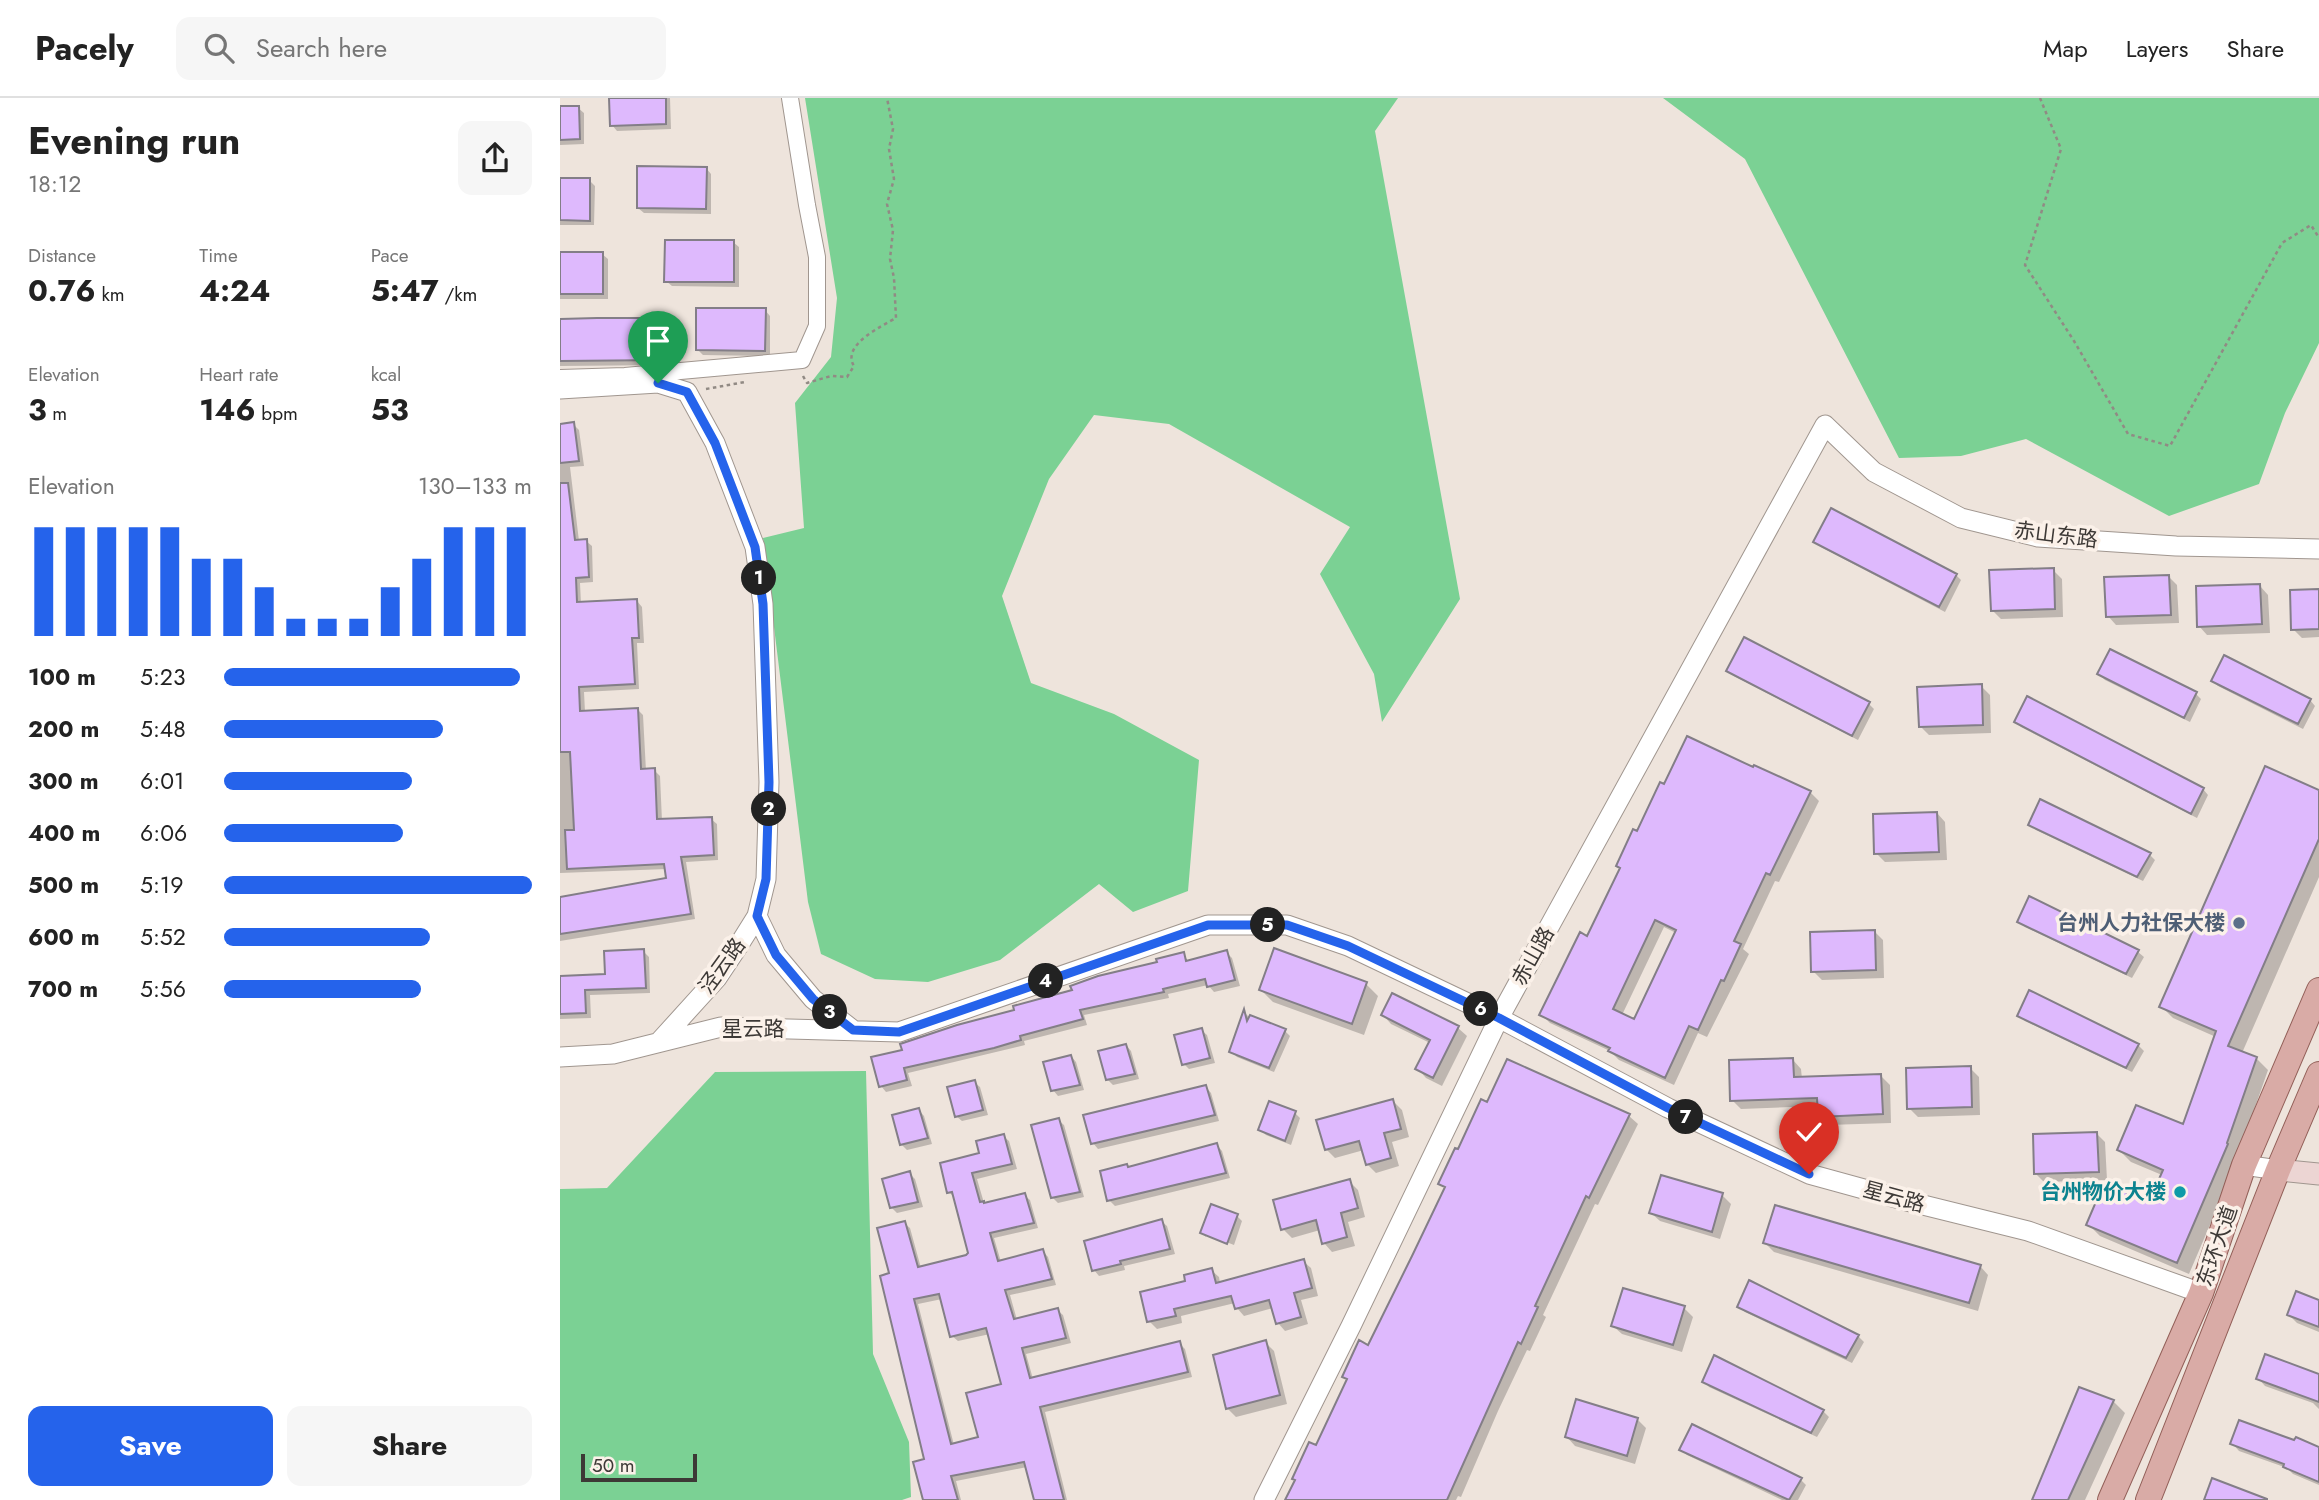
<!DOCTYPE html>
<meta charset="utf-8">
<style>
:root{--surface:#fff;--page:#f6f6f6;--text:#222;--muted:#767676;--line:#e0e0e0;--accent:#2563eb}
body{margin:0;font-family:Jost,"Noto Sans SC",sans-serif;background:var(--page);color:var(--text);height:100vh;display:flex;flex-direction:column;font-size:26px;white-space:nowrap}
*{box-sizing:border-box;margin:0}
p{font-size:23px;color:var(--muted)}
.icon{flex:none;width:38px;height:38px;fill:none;stroke:currentColor;stroke-width:2;stroke-linecap:round;stroke-linejoin:round}
.map{position:relative;flex:1;overflow:hidden}
.side{display:flex;flex-direction:column;background:var(--surface);width:560px}
.side>*{flex:none}
.scale{position:absolute;left:21px;bottom:18px;width:116px;box-sizing:border-box;padding-left:7px;border:4px solid #3d3936;border-top:0;font-size:19px;line-height:24px;white-space:nowrap;color:#3d3936;-webkit-text-stroke:5px #fbf1e9;paint-order:stroke}
.pin{position:absolute;display:grid;place-items:center;width:60px;height:60px;color:#fff;margin:-72px -30px;border-radius:50% 50% 50% 0;rotate:-45deg;box-shadow:0 0 7px #0007}
.pin .icon{rotate:45deg}
.km{position:absolute;width:35px;height:35px;margin:-18px;border-radius:50%;background:#222;color:#fff;font-size:19px;line-height:35px;text-align:center}
.round{display:grid;place-items:center;flex:none;width:74px;height:74px;border-radius:14px;background:var(--page)}
.headline{display:flex;align-items:center;justify-content:space-between;height:119px;padding:0 28px}
h1{font-size:38px;font-weight:700;line-height:52px}
.figures{display:grid;grid-template-columns:repeat(3,1fr);gap:10px;height:119px;padding:7px 28px}
.figures div{display:grid;align-content:center}
.figures b{font-size:30px;font-weight:700}
.figures small{font-size:19px;font-weight:400}
.figures p{font-size:19px}
.chart{height:196px;padding:14px 28px}
.chart p{display:flex;justify-content:space-between}
.chart svg{width:100%;height:126px;margin-top:7px;stroke:var(--accent);stroke-width:6}
.primary-button{display:flex;gap:14px;margin-top:auto;padding:14px 28px}
.primary-button a{flex:1;height:80px;border-radius:14px;background:var(--accent);color:#fff;font-size:28px;font-weight:700;line-height:80px;text-align:center}
.primary-button a+a{background:var(--page);color:var(--text)}
ul{padding:0 28px;list-style:none;font-size:23px}
li{display:grid;grid-template-columns:112px 84px 1fr;align-items:center;height:52px}
li i{height:18px;border-radius:9px;background:var(--accent)}
header{display:flex;align-items:center;gap:42px;box-sizing:border-box;height:98px;padding:0 35px;background:var(--surface);border-bottom:2px solid var(--line)}
header strong{font-size:33px}
nav{display:flex;gap:38px;margin-inline-start:auto;font-size:24px}
.search{width:490px;height:63px;background:var(--page);display:flex;align-items:center;gap:18px;box-sizing:border-box;padding:0 24px;border-radius:14px;color:var(--muted);font-size:26px}
main{display:flex;flex:1;min-height:0}
.map>svg:first-child{display:block}
.green{fill:#7bd194}
.shadow{fill:#0003;fill-rule:evenodd}
.building{fill:#deb9fd;stroke:#837e87;stroke-width:2;fill-rule:evenodd}
.lines{fill:none;stroke-linecap:round;stroke-linejoin:round}
.minor-casing{stroke:#a0968f;stroke-width:18}
.tertiary-casing{stroke:#a0968f;stroke-width:21}
.secondary-casing{stroke:#a0968f;stroke-width:23}
.primary-casing{stroke:#925f58;stroke-width:26}
.path{stroke:#918a84;stroke-width:2.5;stroke-dasharray:3.5 3.5;stroke-linecap:butt}
.minor{stroke:#fff;stroke-width:16}
.tertiary{stroke:#fff;stroke-width:19}
.secondary{stroke:#ecd5d3;stroke-width:21}
.primary{stroke:#d9aba6;stroke-width:24}
.route-casing{stroke:#fff;stroke-width:14}
.route{stroke:#2563eb;stroke-width:9}
.service-dot{fill:#5c6f8a;stroke:#fbf1e9;stroke-width:2.5}
.culture-dot{fill:#0f9aa8;stroke:#fbf1e9;stroke-width:2.5}
.labels{text-anchor:middle;stroke-width:7;stroke-linejoin:round;paint-order:stroke}
.street-label{font-size:21px;fill:#3d3936;stroke:#fbf1e9}
.service-label{font-size:21px;font-weight:bold;fill:#4e5e75;stroke:#fbf1e9;text-anchor:end}
.culture-label{font-size:21px;font-weight:bold;fill:#0d838f;stroke:#fbf1e9;text-anchor:end}
</style>
<header>
<strong>Pacely</strong>
<div class="search"><svg class="icon" aria-label="search" viewBox="0 0 24 24"><circle cx="10" cy="10" r="6"/><path d="M15 15l6 6"/></svg>Search here</div>
<nav><a>Map</a><a>Layers</a><a>Share</a></nav>
</header>
<main>
<section class="side">
<div class="headline"><div><h1>Evening run</h1><p>18:12</p></div><a class="round"><svg class="icon" aria-label="share" viewBox="0 0 24 24"><path d="M12 15V3M7 8l5-5 5 5M5 13v7h14v-7"/></svg></a></div>
<div class="figures">
<div><p>Distance</p><b>0.76<small> km</small></b></div>
<div><p>Time</p><b>4:24</b></div>
<div><p>Pace</p><b>5:47<small> /km</small></b></div>
</div>
<div class="figures">
<div><p>Elevation</p><b>3<small> m</small></b></div>
<div><p>Heart rate</p><b>146<small> bpm</small></b></div>
<div><p>kcal</p><b>53</b></div>
</div>
<div class="chart"><p><span>Elevation</span>130–133 m</p>
<svg viewBox="0 0 160 44" preserveAspectRatio="none"><path d="M5 44V6M15 44V6M25 44V6M35 44V6M45 44V6M55 44V17M65 44V17M75 44V27M85 44V38M95 44V38M105 44V38M115 44V27M125 44V17M135 44V6M145 44V6M155 44V6"/></svg>
</div>
<ul>
<li><b>100 m</b>5:23<i style="width:96%"></i></li>
<li><b>200 m</b>5:48<i style="width:71%"></i></li>
<li><b>300 m</b>6:01<i style="width:61%"></i></li>
<li><b>400 m</b>6:06<i style="width:58%"></i></li>
<li><b>500 m</b>5:19<i style="width:100%"></i></li>
<li><b>600 m</b>5:52<i style="width:67%"></i></li>
<li><b>700 m</b>5:56<i style="width:64%"></i></li>
</ul>
<div class="primary-button"><a>Save</a><a>Share</a></div>
</section>
<div class="map">
<svg width="1759" height="1402" viewBox="0 0 1759 1402">
<rect width="100%" height="100%" fill="#eee4dc"/>
<!-- green -->
<path class="green" d="M245,0H838L815,33L900,501L822,624L814,576L760,476L790,429L609,326L534,317L489,381L442,498L471,585L554,616L639,662L628,793L573,814L539,786L440,862L368,884L315,881L261,856L248,804L203,440L244,430L235,305L271,259L277,200Z
M1103,0H1759V245L1725,315L1699,386L1609,418L1466,341L1401,358L1339,360L1185,61Z
M306,973L313,1256L349,1344L351,1399L342,1402H0V1091L47,1090L155,974Z"/>
<!-- shadow -->
<path class="shadow" d="M51,0H110L111,31L57,33L52,27Z
M0,10H18L24,15V46L0,47Z
M146,70L151,76V116L84,115L78,110Z
M0,82H29L35,88L34,127H0Z
M173,144L179,149V189L112,188L106,183Z
M0,155L42,156L48,161V201H0Z
M205,212L210,218V258L143,257L138,252Z
M0,222H106L111,227V267L0,268Z
M13,326L19,332L24,368L10,369L19,443H26L32,448L33,484L20,485L21,506L77,503L82,509L84,545H77L79,591L24,594L25,614L78,612L83,617L86,673L94,672L100,678L102,723L151,721L157,726L158,762L126,764L135,821L0,843V800L108,781L107,771L0,775V328Z
M1255,444L1396,477L1401,482L1385,514L1261,449Z
M1493,472L1502,481L1503,519L1441,521L1432,512Z
M1609,479L1617,487L1619,525L1556,527L1548,518Z
M1700,488L1708,497L1710,535L1647,537L1639,528Z
M1759,492V539L1742,540L1733,531Z
M1168,573L1309,606L1314,611L1298,642L1174,578Z
M1539,576L1636,596L1641,601L1630,624L1545,582Z
M1653,583L1750,602L1755,608L1743,631L1658,588Z
M1421,588L1430,597L1431,635L1369,637L1360,628Z
M1456,624L1643,691L1648,697L1637,720L1461,629Z
M1250,694L1259,703L1219,784L1215,783L1183,851L1189,856L1147,939L1138,935L1114,987L1059,962L1050,953L990,925L981,916L1028,840L1078,736ZM1104,829L1116,835L1075,923L1062,917Z
M1759,694V779L1682,955L1696,960L1708,972L1678,1058L1679,1059L1629,1176L1540,1138L1528,1126L1590,1106L1602,1077L1571,1064L1559,1052L1624,1029L1656,939L1613,920L1601,908Z
M1377,715L1385,724L1387,762L1325,764L1316,755Z
M1470,727L1590,757L1595,762L1583,783L1476,732Z
M1470,800L1578,854L1584,859L1572,880L1465,829L1459,824Z
M1314,833L1323,842L1324,880L1262,882L1253,873Z
M83,853L89,859L90,895L30,897L31,920L0,921V880L47,878Z
M666,854L672,860L680,888L654,894L648,887L608,896L609,900L524,917L527,927L464,943L465,947L348,975L352,988L326,994L321,988L344,953L623,856L629,864Z
M806,886L818,898L804,937L713,904L701,892Z
M1470,894L1578,947L1584,953L1572,974L1465,923L1459,917Z
M684,914L690,920L725,933L730,938L714,974L677,959L671,953Z
M823,917L898,930L907,938L882,988L866,980L858,971L870,945L831,926Z
M641,932L647,937L655,965L629,971L624,966Z
M566,947L571,953L579,981L553,987L548,982Z
M511,958L516,964L524,992L498,998L493,992Z
M1233,962L1241,971L1242,981L1321,978L1330,987L1331,1025L1268,1027L1260,1018L1259,1008L1181,1011L1172,1002Z
M1410,970L1419,979L1420,1017L1358,1019L1349,1010Z
M414,984L420,989L428,1017L402,1023L396,1018Z
M646,989L651,995L659,1023L538,1051L533,1045Z
M833,1003L842,1012L849,1039L832,1044L839,1068L816,1075L807,1066L804,1052L775,1060L766,1051Z
M359,1012L364,1018L372,1046L347,1052L341,1046Z
M735,1015L740,1020L731,1047L706,1037L700,1031Z
M1069,1018L1078,1026L1038,1107L1035,1106L983,1217L986,1219L970,1253L967,1252L938,1313L901,1399L898,1398L896,1402H726L750,1347L757,1350L788,1283L784,1279L809,1249L886,1091L880,1086Z
M498,1022L504,1027L524,1099L498,1105L493,1100Z
M1536,1035L1545,1044L1547,1082L1484,1084L1475,1075Z
M443,1038L449,1043L457,1071L417,1081L424,1105L464,1097L470,1102L478,1130L434,1140L441,1164L483,1153L488,1159L496,1187L450,1197L457,1222L497,1212L503,1217L511,1245L466,1256L473,1281L619,1245L625,1251L632,1279L485,1314L507,1402H476L467,1369L396,1383L401,1402H365L367,1362L331,1176L344,1125L350,1130L361,1170L407,1159L410,1155L395,1100L389,1094L421,1056ZM382,1201L392,1238L398,1243L430,1236L443,1287L420,1341L394,1347L358,1206Z
M657,1047L662,1053L670,1080L555,1108L549,1102L569,1071Z
M349,1075L355,1081L363,1109L337,1115L331,1109Z
M789,1083L798,1092L805,1119L788,1124L795,1148L772,1154L764,1145L760,1132L732,1140L723,1131Z
M1162,1097L1171,1106L1160,1141L1100,1123L1091,1115Z
M677,1118L682,1123L674,1147L646,1136V1139L642,1135Z
M601,1123L607,1128L615,1156L564,1168L565,1172L539,1178L534,1172Z
M1205,1145L1420,1168L1428,1177L1418,1213L1214,1154Z
M743,1163L751,1170L758,1198L741,1202L748,1226L725,1233L718,1225L713,1210L684,1218L677,1210L675,1205L621,1218L622,1225L597,1231L589,1223L627,1184L651,1172L659,1179L660,1185Z
M1190,1185L1298,1238L1304,1244L1292,1265L1185,1214L1179,1208Z
M1759,1204V1234L1737,1225L1729,1217Z
M1124,1210L1133,1219L1122,1254L1062,1236L1053,1228Z
M705,1244L714,1253L727,1306L676,1319L667,1310Z
M1759,1278V1311L1753,1305L1705,1288L1698,1280Z
M1144,1283L1263,1313L1269,1319L1257,1339L1149,1289Z
M1553,1303L1565,1315L1525,1402H1473Z
M1077,1321L1086,1330L1075,1366L1015,1348L1007,1339Z
M1672,1345L1759,1351V1387L1733,1376L1727,1370L1679,1353Z
M1122,1352L1241,1382L1246,1387L1238,1402H1222L1127,1357Z"/>
<!-- building -->
<path class="building" d="M49,0H106V26L50,28Z
M0,8H19L20,41L0,42Z
M77,68L147,69L146,111L77,110Z
M0,80H30V123L0,122Z
M105,142H174V184H104Z
M0,154H43V196H0Z
M136,210H206L205,253L136,252Z
M37,220H106V262L0,263V221Z
M14,324L19,363L0,365V326Z
M0,385H8L15,442L27,441L29,479L16,480L17,504L77,501L79,540H72L75,586L19,589L20,613L78,610L81,671L95,670L97,721L152,719L154,757L121,759L131,816L0,836V799L106,780L104,766L7,771L5,732H14L10,654H0Z
M1271,410L1397,476L1379,509L1253,444Z
M1494,470L1495,511L1431,513L1429,472Z
M1609,477L1611,517L1546,519L1544,479Z
M1700,486L1702,526L1637,529L1636,488Z
M1759,491V531L1731,532L1730,492Z
M1184,539L1310,604L1292,638L1166,573Z
M1550,551L1637,594L1624,620L1537,576Z
M1664,557L1751,601L1738,626L1651,583Z
M1422,586L1423,627L1359,629L1357,589Z
M1467,598L1644,690L1631,716L1454,624Z
M1127,638L1193,669L1194,667L1251,693L1210,777L1206,775L1174,843L1181,846L1164,883L1161,882L1138,932L1129,928L1105,980L1048,953L1050,950L979,917L1020,834L1027,838L1060,770L1056,768L1073,731L1077,733L1100,684L1104,686ZM1095,822L1116,832L1074,921L1053,911Z
M1705,668L1759,692V741L1668,948L1697,959L1667,1045L1668,1046L1617,1165L1526,1127L1544,1085L1589,1104L1603,1072L1557,1052L1576,1007L1623,1026L1656,933L1599,909Z
M1480,701L1591,755L1577,779L1468,727Z
M1377,714L1379,754L1314,756L1313,716Z
M1469,798L1579,852L1566,876L1457,824Z
M1315,832L1316,872L1251,874L1250,834Z
M714,850L807,884L792,926L699,892Z
M84,851L86,890L25,892L26,915L0,916V878L45,876L44,853Z
M667,852L675,882L647,889L645,881L603,891L604,894L520,912L523,921L460,938L461,942L434,950L344,970L347,982L319,989L311,959L342,952L340,946L397,927L454,912L453,908L512,892L510,888L538,878L597,864L596,861L624,854L626,863Z
M1469,892L1579,946L1566,970L1457,918Z
M832,895L899,928L873,980L855,971L870,942L821,917Z
M684,911L687,923L690,917L726,931L709,970L669,954Z
M642,930L650,960L622,967L614,937Z
M566,946L575,976L546,982L538,953Z
M511,957L520,987L491,993L483,964Z
M1233,960L1234,979L1321,976L1323,1016L1258,1019L1257,1000L1170,1003L1169,962Z
M947,961L1070,1016L1029,1100L1026,1098L975,1208L978,1209L961,1246L958,1244L887,1402H725L735,1382L732,1381L749,1344L756,1347L787,1281L782,1279L799,1242L808,1247L852,1158L885,1089L878,1086L895,1050L898,1051L921,1001L927,1004Z
M1411,968L1412,1009L1347,1011L1346,970Z
M415,982L423,1012L395,1019L387,989Z
M646,987L655,1017L531,1046L523,1017Z
M833,1001L841,1031L824,1035L831,1060L806,1067L799,1043L765,1052L756,1022Z
M709,1003L736,1013L725,1043L698,1032Z
M359,1010L368,1040L340,1047L332,1017Z
M499,1020L520,1094L491,1100L471,1027Z
M1537,1034L1539,1074L1474,1076L1473,1036Z
M444,1036L452,1066L412,1075L420,1104L424,1103V1105L465,1095L474,1125L430,1135L438,1163L483,1151L492,1181L445,1192L454,1221L498,1210L506,1240L462,1250L470,1280L620,1243L628,1274L480,1309L504,1402H474L464,1364L391,1378L398,1402H363L353,1364L364,1361L320,1178L329,1175L317,1130L345,1123L358,1169L406,1157L408,1155L392,1094L387,1095L380,1065L419,1055L416,1043ZM379,1196L390,1239L426,1230L441,1286L406,1295L418,1339L391,1346L354,1201Z
M657,1045L666,1075L547,1103L540,1073L567,1066L568,1069Z
M350,1073L358,1104L330,1110L322,1081Z
M1101,1077L1163,1095L1152,1134L1089,1115Z
M790,1081L798,1110L781,1115L787,1139L762,1146L756,1122L721,1132L713,1102Z
M651,1106L678,1116L667,1146L640,1135Z
M1215,1107L1421,1167L1409,1205L1203,1145Z
M602,1121L610,1151L560,1163L561,1166L532,1173L524,1143Z
M744,1161L752,1190L734,1195L741,1219L716,1226L709,1202L675,1211L671,1198L614,1211L616,1218L587,1224L580,1194L625,1183L624,1177L652,1170L656,1185Z
M1189,1182L1299,1237L1286,1260L1177,1209Z
M1063,1190L1125,1208L1113,1247L1051,1228Z
M1736,1193L1759,1202V1229L1727,1217Z
M706,1242L720,1297L666,1311L653,1257Z
M1705,1256L1759,1276V1304L1696,1281Z
M1154,1257L1264,1312L1251,1335L1142,1284Z
M1519,1289L1554,1302L1508,1402H1472Z
M1016,1301L1078,1320L1067,1358L1005,1339Z
M1679,1322L1734,1342L1736,1339L1759,1349V1384L1723,1369L1724,1366L1670,1346Z
M1132,1326L1242,1380L1229,1402L1119,1352Z
M1652,1380L1707,1401V1402H1644Z"/>
<g class="lines">
<!-- minor casing -->
<g class="minor-casing">
<path id="minor" d="M0,280L65,278L242,262L257,228V159L247,107L230,0"/>
</g>
<!-- tertiary casing -->
<g class="tertiary-casing">
<path id="tertiary" d="M0,291L98,285L127,294L155,345L195,449L203,506L209,684L206,781L197,818L177,850L157,880L99,944
M197,818L216,857L253,901L293,932
M0,959L53,956L161,929L339,934L648,827H727L788,848L939,920L1108,1010L1249,1076L1351,1104L1468,1133L1641,1195
M1684,1067L1718,1072
M704,1402L791,1228L939,920L1265,327L1314,374L1401,420L1478,439L1616,448L1759,451"/>
</g>
<!-- secondary casing -->
<g class="secondary-casing">
<path id="secondary" d="M1718,1072L1759,1076"/>
</g>
<!-- primary casing -->
<g class="primary-casing">
<path id="primary" d="M1550,1402L1641,1195L1684,1067L1759,892
M1588,1402L1718,1072L1759,976"/>
</g>
<!-- path -->
<path class="path" d="M1480,0L1501,51L1465,167L1514,243L1568,336L1610,348L1722,145L1751,127L1759,140
M243,278L247,285L271,278L287,279L294,268C281,247 322,228 336,220L334,180L330,161L333,132L327,106L334,81L329,51L333,31L327,0
M146,291L185,284"/>
<!-- minor -->
<use href="#minor" class="minor"/>
<!-- tertiary -->
<use href="#tertiary" class="tertiary"/>
<!-- secondary -->
<use href="#secondary" class="secondary"/>
<!-- primary -->
<use href="#primary" class="primary"/>
</g>
<g class="lines">
<!-- route casing -->
<g class="route-casing">
<path id="route" d="M98,285L127,294L155,345L195,449L203,506L209,684L206,781L197,818L216,857L253,901L293,932L339,934L648,827H727L788,848L939,920L1108,1010L1249,1076"/>
</g>
<!-- route -->
<use href="#route" class="route"/>
</g>
<!-- markers -->
<circle class="service-dot" cx="1679" cy="825" r="7"/>
<circle class="culture-dot" cx="1620" cy="1094" r="7"/>
<g class="labels">
<!-- street labels -->
<g class="street-label">
<text transform="translate(1496 437) rotate(7)" y="7">赤山东路</text>
<text transform="translate(973 858) rotate(-61)" y="7">赤山路</text>
<text transform="translate(162 868) rotate(-54)" y="7">泾云路</text>
<text x="193" y="938">星云路</text>
<text transform="translate(1334 1099) rotate(15)" y="7">星云路</text>
<text transform="translate(1657 1148) rotate(-71)" y="7">东环大道</text>
</g>
<!-- service labels -->
<g class="service-label">
<text x="1665" y="832">台州人力社保大楼</text>
</g>
<!-- culture labels -->
<g class="culture-label">
<text x="1606" y="1101">台州物价大楼</text>
</g>
</g>
</svg>
<div class="scale">50 m</div>
<div class="pin" style="left:98px;top:285px;background:#1e9e55"><svg class="icon" aria-label="arrive" viewBox="0 0 24 24"><path d="M6 21V4h12l-3 4 3 4H6"/></svg></div>
<div class="pin" style="left:1249px;top:1076px;background:#d93025"><svg class="icon" aria-label="check" viewBox="0 0 24 24"><path d="M5 12l5 5 9-10"/></svg></div>
<b class="km" style="left:199px;top:480px">1</b>
<b class="km" style="left:209px;top:711px">2</b>
<b class="km" style="left:270px;top:914px">3</b>
<b class="km" style="left:486px;top:883px">4</b>
<b class="km" style="left:708px;top:827px">5</b>
<b class="km" style="left:921px;top:911px">6</b>
<b class="km" style="left:1126px;top:1019px">7</b>
</div>
</main>
